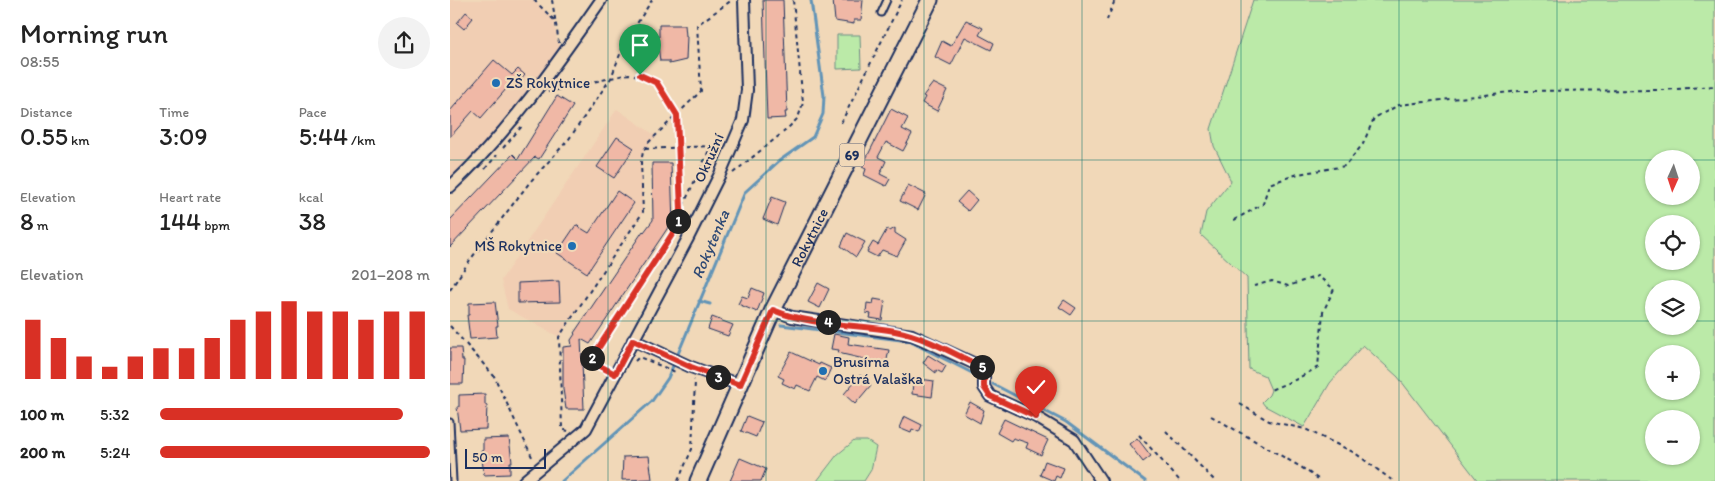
<!DOCTYPE html>
<meta charset="utf-8">
<style>
:root{--surface:#fff;--page:#f2f2f2;--text:#222;--muted:#767676;--accent:#d93025}
body{margin:0;font-family:Itim,sans-serif;background:var(--page);color:var(--text);height:100vh;display:flex;flex-direction:column;font-size:19px;white-space:nowrap}
*{box-sizing:border-box;margin:0}
p{font-size:16px;color:var(--muted)}
.icon{flex:none;width:28px;height:28px;fill:none;stroke:currentColor;stroke-width:2;stroke-linecap:round;stroke-linejoin:round}
.map{position:relative;flex:1;overflow:hidden}
.drawer{display:flex;flex-direction:column;background:var(--surface);width:450px}
.drawer>*{flex:none}
.needle{width:32px;rotate:183deg}
.buttons{position:absolute;left:1195px;top:150px;display:grid;gap:10px}
.buttons a{display:grid;place-items:center;width:55px;height:55px;border-radius:50%;background:var(--surface);box-shadow:0 1px 4px #0004;font-size:25px}
.scale{position:absolute;left:15px;bottom:12px;width:81px;box-sizing:border-box;padding-left:5px;border:2px solid #1b2f5e;border-top:0;font-size:14px;line-height:18px;white-space:nowrap;color:#1b2f5e;-webkit-text-stroke:4px #f1d8b8;paint-order:stroke}
.pin{position:absolute;display:grid;place-items:center;width:42px;height:42px;color:#fff;margin:-51px -21px;border-radius:50% 50% 50% 0;rotate:-45deg;box-shadow:0 0 5px #0007}
.pin .icon{rotate:45deg}
.km{position:absolute;width:25px;height:25px;margin:-12px;border-radius:50%;background:#222;color:#fff;font-size:14px;line-height:25px;text-align:center}
.round{display:grid;place-items:center;flex:none;width:52px;height:52px;border-radius:26px;background:var(--page)}
.overview{display:flex;align-items:center;justify-content:space-between;height:85px;padding:0 20px}
h1{font-size:28px;font-weight:600;line-height:38px}
.stats{display:grid;grid-template-columns:repeat(3,1fr);gap:8px;height:85px;padding:5px 20px}
.stats div{display:grid;align-content:center}
.stats b{font-size:25px;font-weight:600}
.stats small{font-size:14px;font-weight:400}
.stats p{font-size:14px}
.chart{height:140px;padding:10px 20px}
.chart p{display:flex;justify-content:space-between}
.chart svg{width:100%;height:90px;margin-top:5px;stroke:var(--accent);stroke-width:6}
ul{padding:0 20px;list-style:none;font-size:16px}
li{display:grid;grid-template-columns:80px 60px 1fr;align-items:center;height:38px}
li i{height:12px;border-radius:6px;background:var(--accent)}
main{display:flex;flex:1;min-height:0}
.map>svg:first-child{display:block}
.built{fill:#f1ceb3}
.green{fill:#bbeaa8;stroke:#6b8c83;fill-rule:evenodd}
.lines{fill:none;stroke-linecap:round;stroke-linejoin:round}
.stream{stroke:#6294b7;stroke-width:3}
.building{fill:#f0b8a6;stroke:#1b2f5e}
.lane-casing{stroke:#1b2f5e;stroke-width:9}
.street-casing{stroke:#1b2f5e;stroke-width:14}
.primary-casing{stroke:#1b2f5e;stroke-width:19}
.path{stroke:#1b2f5e;stroke-width:2;stroke-dasharray:4 4;stroke-linecap:butt}
.lane{stroke:#f1d8b8;stroke-width:5}
.street{stroke:#f1d8b8;stroke-width:10}
.primary{stroke:#f1d8b8;stroke-width:15}
.route-casing{stroke:#fff;stroke-width:10}
.route{stroke:#d93025;stroke-width:6}
.grid{fill:none;stroke:#0f766e;stroke-width:1;stroke-opacity:0.55}
.poi-dot{fill:#1f6fb2;stroke:#f1d8b8;stroke-width:2}
.labels{text-anchor:middle;stroke-width:4.5;stroke-linejoin:round;paint-order:stroke}
.shield{fill:#f1d8b8;stroke:#5b6279;stroke-width:1}
.shield-label{font-size:14px;font-weight:bold;fill:#1b2f5e}
.poi-label{font-size:15px;fill:#1b2f5e;stroke:#f1d8b8;text-anchor:start}
.street-label{font-size:15px;fill:#1b2f5e;stroke:#f1d8b8}
.water-label{font-size:16px;font-style:italic;fill:#2d4874;stroke:#f1d8b8}
</style>
<main>
<section class="drawer">
<div class="overview"><div><h1>Morning run</h1><p>08:55</p></div><a class="round"><svg class="icon" aria-label="share" viewBox="0 0 24 24"><path d="M12 15V3M7 8l5-5 5 5M5 13v7h14v-7"/></svg></a></div>
<div class="stats">
<div><p>Distance</p><b>0.55<small> km</small></b></div>
<div><p>Time</p><b>3:09</b></div>
<div><p>Pace</p><b>5:44<small> /km</small></b></div>
</div>
<div class="stats">
<div><p>Elevation</p><b>8<small> m</small></b></div>
<div><p>Heart rate</p><b>144<small> bpm</small></b></div>
<div><p>kcal</p><b>38</b></div>
</div>
<div class="chart"><p><span>Elevation</span>201–208 m</p>
<svg viewBox="0 0 160 44" preserveAspectRatio="none"><path d="M5 44V15M15 44V24M25 44V33M35 44V38M45 44V33M55 44V29M65 44V29M75 44V24M85 44V15M95 44V11M105 44V6M115 44V11M125 44V11M135 44V15M145 44V11M155 44V11"/></svg>
</div>
<ul>
<li><b>100 m</b>5:32<i style="width:90%"></i></li>
<li><b>200 m</b>5:24<i style="width:100%"></i></li>
</ul>
</section>
<div class="map">
<svg width="1265" height="481" viewBox="0 0 1265 481">
<rect width="100%" height="100%" fill="#f1d8b8"/>
<filter id="ink" filterUnits="userSpaceOnUse"><feTurbulence type="fractalNoise" baseFrequency=".02" numOctaves="2"/><feDisplacementMap in="SourceGraphic" scale="10" xChannelSelector="R" yChannelSelector="G"/><feConvolveMatrix kernelMatrix="1 2 1 2 8 2 1 2 1" color-interpolation-filters="sRGB"/></filter>
<g filter="url(#ink)">
<!-- built -->
<path class="built" d="M0,0H84L104,20L107,42L115,51L0,187Z
M167,109L206,136L193,152L191,162L193,212L109,337L58,309L51,280Z"/>
<!-- green -->
<path class="green" d="M803,0H1265V481H1028L948,377L913,345L880,383L854,427L815,406L812,402L819,395L821,390L815,376L799,369L797,278L751,235L756,212L781,181L764,146L761,129ZM1204,159H1241V196H1204ZM1204,224H1241V261H1204ZM1204,289H1241V326H1204ZM1204,354H1241V391H1204ZM1204,419H1241V456H1204Z
M387,35H410L411,68L387,69Z
M404,441H417L426,447L421,470L414,481H367L387,455Z"/>
<g class="lines">
<!-- stream -->
<path class="stream" d="M249,301L260,304
M331,325L459,341L526,375
M543,384L616,422L695,481
M112,481L202,401L218,378L295,192L329,161L363,137L373,114L374,96L361,0"/>
</g>
<!-- building -->
<path class="building" d="M313,0H333L337,112H335L336,118L317,119Z
M383,0H413L411,20H404V24L385,21Z
M16,12L23,18L14,29L7,23Z
M516,20L533,28L529,35L544,43L541,50L515,37L501,65L485,57L492,41L501,46Z
M209,25H235L236,36H237L236,60L219,64V61H210L207,37H209Z
M44,60L62,75L68,69L75,75L68,83L64,80L31,118L23,111L0,137V111Z
M483,83L497,90L487,111L472,103L475,97L473,96Z
M107,96L123,106L89,159L85,157L0,247V220L63,154L68,159Z
M441,109L458,118L452,129L462,134L453,151L436,142L428,157L436,161L430,174L440,179L436,186L414,175L416,169L412,167Z
M167,137L184,148L164,178L147,167Z
M202,163H221L223,226H219L140,344L131,339L134,409H116L113,389V347L122,346L121,340L125,334L124,333L193,231L194,232L203,220Z
M458,185L476,194L468,210L450,201Z
M167,191L184,203L137,273L107,253L126,225L139,233Z
M517,191L527,200L518,211L507,202Z
M322,197L335,202L327,225L313,219Z
M445,228V233L456,240L447,256L432,250L427,257L417,252L423,242L428,245L437,229L440,231Z
M397,233L415,242L406,257L391,246Z
M109,281L110,302L68,303V283Z
M368,283L379,289L370,308L358,302Z
M302,288L314,293L307,312L288,304L292,296L298,298Z
M424,299L435,301L432,320L420,318L421,314L416,313L417,303L423,304Z
M614,300L626,308L621,315L609,307Z
M45,302L48,326H46L47,337L20,339L17,315H19V303Z
M262,317L283,325L278,336L258,329Z
M384,334L399,337L398,344L439,350L436,364L388,353L389,350L381,349Z
M0,348H11L12,360H14L13,384H0Z
M341,352L369,365L370,363L381,368L375,381L367,377L360,391L347,385L345,389L332,383L334,379L328,376Z
M478,355L496,366L492,373L486,370V373L473,363Z
M410,375L421,385L405,404L394,394Z
M470,379L484,381L482,397L462,394L463,381L469,382Z
M35,394V405H37L36,429L10,430L7,407H9V395Z
M520,402L534,410L530,423L514,414Z
M297,416L312,422L306,437L291,431Z
M454,416L472,425L469,432L462,429L461,433L449,428Z
M554,419L598,440L591,455L576,448L578,443L563,438L561,441L547,433Z
M59,438L62,462H60V474L34,475L31,451H33V439Z
M687,438L701,456L693,462L679,444Z
M199,456L202,479L172,480L173,457Z
M290,458L316,469L311,481H280Z
M595,461L614,468L610,478L606,476L604,481L590,475Z"/>
<g class="lines">
<!-- lane casing -->
<g class="lane-casing">
<path id="lane" d="M431,13L437,0
M0,422L3,481"/>
</g>
<!-- street casing -->
<g class="street-casing">
<path id="street" d="M0,187C59,132 105,66 151,0
M323,310L342,317L462,335L534,368V387L540,396L586,417L624,440L651,481
M183,340L241,367L290,385
M74,481L136,429L237,240L270,174L293,120L297,90L294,0"/>
</g>
<!-- primary casing -->
<g class="primary-casing">
<g id="primary">
<path id="s1" d="M248,481L323,310L480,0"/>
</g>
</g>
<!-- path -->
<path class="path" d="M84,0L104,20
M102,0L109,43
M657,20L665,0
M98,92L179,74L199,78L207,83L227,115L231,210L223,233L140,361L156,369
M391,123L452,0
M53,148L73,125
M195,149L261,146L232,208
M35,169L47,155
M283,173L336,130L348,118L353,103L343,0
M784,220L813,204L819,184L848,174L895,166L913,144L924,118L949,105L1069,91L1214,90L1265,86
M804,286L822,281L838,286L868,276L884,289L873,312L868,367L847,379L818,391
M0,290L20,260L80,182L119,139L161,78L174,44L202,0
M0,326L44,376L83,459
M185,361L189,357L228,373
M790,404L819,421L855,429L905,453L943,481
M761,416L851,467L871,481
M118,431L112,429L109,337L193,212L191,162L193,152L199,142L251,91L247,25L282,0
M716,431L765,481
M689,435L730,481
M228,481L242,449L245,381L244,380"/>
<!-- lane -->
<use href="#lane" class="lane"/>
<!-- street -->
<use href="#street" class="street"/>
<!-- primary -->
<use href="#primary" class="primary"/>
</g>
</g>
<g class="lines" filter="url(#ink)">
<!-- route casing -->
<g class="route-casing">
<path id="route" d="M190,75L207,83L227,115L231,210L223,233L140,361L165,374L183,340L241,367L290,385L323,310C361,326 405,324 445,331C477,337 506,355 534,368V387L540,396L586,417"/>
</g>
<!-- route -->
<use href="#route" class="route"/>
</g>
<!-- grid -->
<path class="grid" d="M158,0V481M316,0V481M474,0V481M632,0V481M791,0V481M949,0V481M1107,0V481M0,160H1204M1241,160H1265M0,321H1204M1241,321H1265"/>
<!-- markers -->
<g class="poi-dot">
<circle cx="46" cy="83" r="5"/>
<circle cx="122" cy="246" r="5"/>
<circle cx="373" cy="371" r="5"/>
</g>
<g class="labels">
<!-- shield labels -->
<rect class="shield" x="389.5" y="143.5" width="25" height="23" rx="4"/>
<g class="shield-label">
<text x="402" y="160">69</text>
</g>
<!-- poi labels -->
<g class="poi-label">
<text x="56" y="88">ZŠ Rokytnice</text>
<text x="112" y="251" text-anchor="end">MŠ Rokytnice</text>
<text x="383" y="367">Brusírna<tspan x="383" dy="17">Ostrá Valaška</tspan></text>
</g>
<!-- street labels -->
<g class="street-label">
<text transform="translate(259 158) rotate(-66)" y="5">Okružní</text>
<text dy="5" stroke="none"><textPath href="#s1" startOffset="268">Rokytnice</textPath></text>
</g>
<!-- water labels -->
<g class="water-label">
<text transform="translate(260 244) rotate(-67)" y="6">Rokytenka</text>
</g>
</g>
</svg>
<div class="buttons">
<a><svg class="needle" viewBox="-14 -14 28 28"><path d="M0-13l5 13h-10z" fill="#e53935"/><path d="M0 13l5-13h-10z" fill="#767676"/></svg></a>
<a><svg class="icon" aria-label="locate" viewBox="0 0 24 24"><circle cx="12" cy="12" r="6"/><path d="M12 2v4M12 18v4M2 12h4M18 12h4"/></svg></a>
<a><svg class="icon" aria-label="layers" viewBox="0 0 24 24"><path d="M12 4l9 5-9 5-9-5zM3 14l9 5 9-5"/></svg></a>
<a>+</a>
<a>−</a>
</div>
<div class="scale">50 m</div>
<div class="pin" style="left:190px;top:75px;background:#1e9e55"><svg class="icon" aria-label="arrive" viewBox="0 0 24 24"><path d="M6 21V4h12l-3 4 3 4H6"/></svg></div>
<div class="pin" style="left:586px;top:417px;background:#d93025"><svg class="icon" aria-label="check" viewBox="0 0 24 24"><path d="M5 12l5 5 9-10"/></svg></div>
<b class="km" style="left:228px;top:221px">1</b>
<b class="km" style="left:142px;top:358px">2</b>
<b class="km" style="left:268px;top:377px">3</b>
<b class="km" style="left:378px;top:322px">4</b>
<b class="km" style="left:532px;top:367px">5</b>
</div>
</main>
